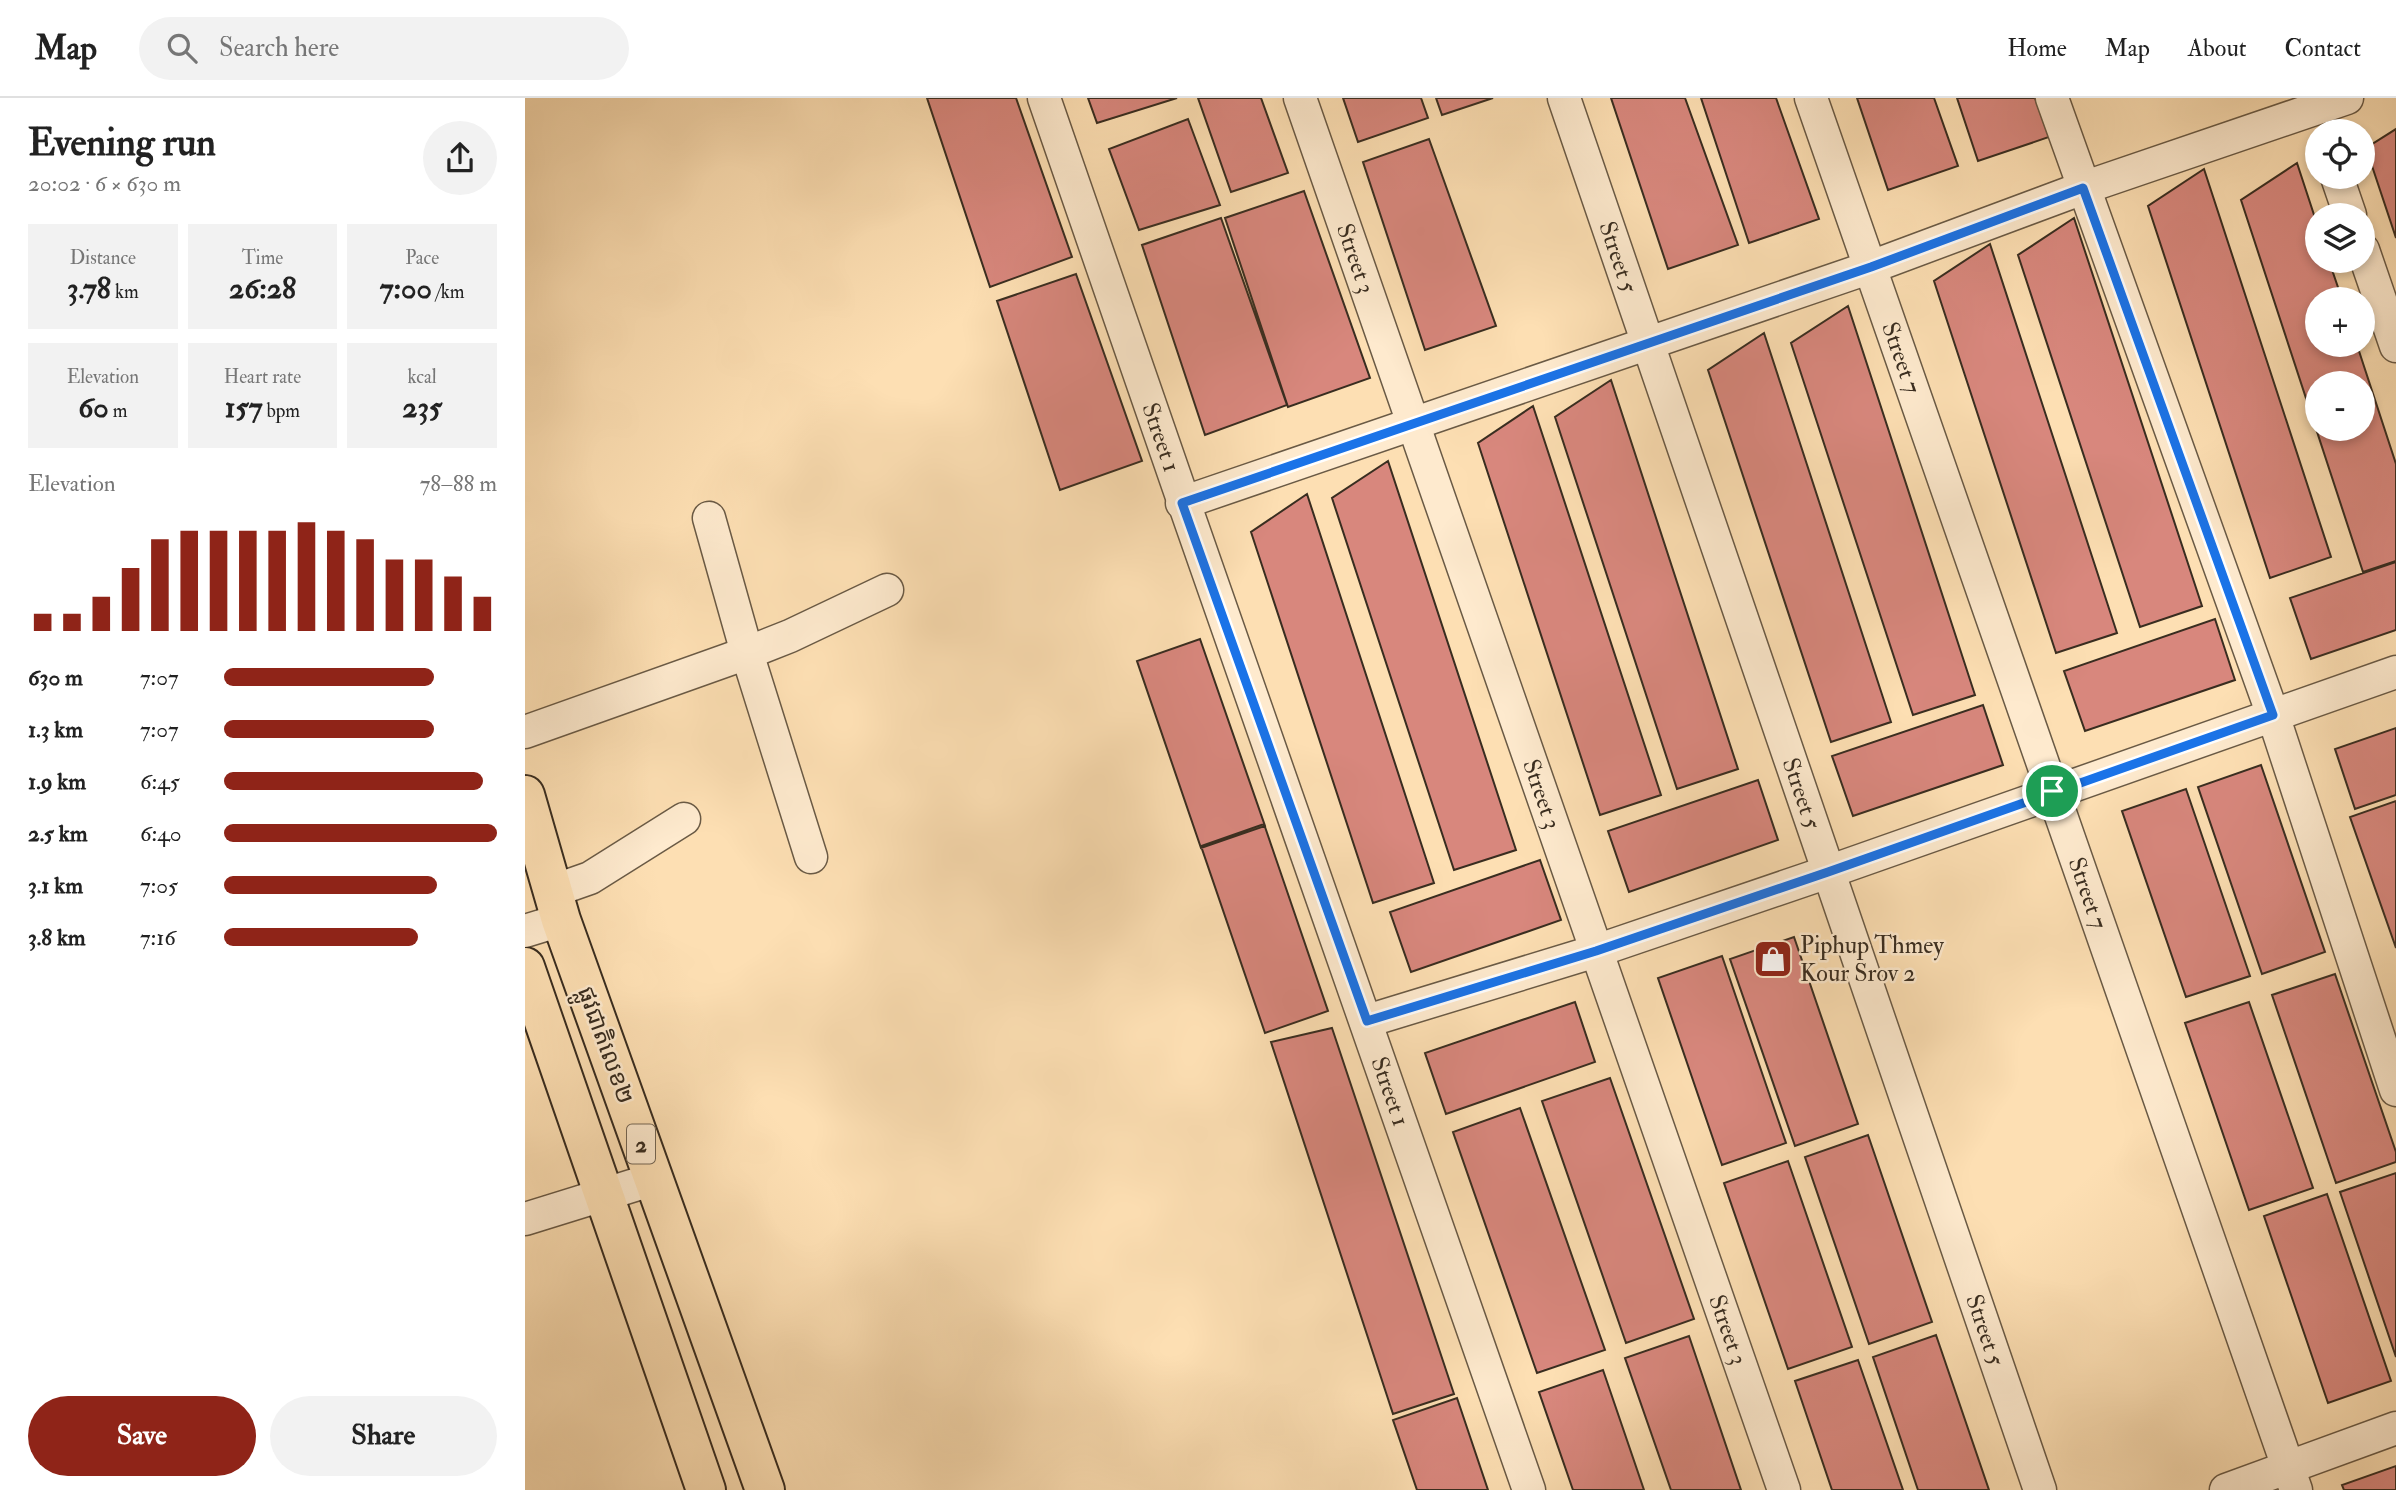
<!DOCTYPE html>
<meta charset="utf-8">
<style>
:root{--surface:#fff;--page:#f2f2f2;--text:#222;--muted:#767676;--line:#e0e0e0;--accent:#8f2418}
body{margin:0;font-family:"IM FELL Double Pica","Noto Sans Khmer",serif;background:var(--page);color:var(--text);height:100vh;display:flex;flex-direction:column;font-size:26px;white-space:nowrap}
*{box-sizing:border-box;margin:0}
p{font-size:23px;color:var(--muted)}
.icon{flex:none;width:38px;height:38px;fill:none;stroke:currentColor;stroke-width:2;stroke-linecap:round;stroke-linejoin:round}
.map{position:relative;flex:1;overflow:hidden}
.side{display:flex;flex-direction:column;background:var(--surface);width:525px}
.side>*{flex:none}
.fabs{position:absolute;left:1780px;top:21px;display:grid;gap:14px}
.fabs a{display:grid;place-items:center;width:70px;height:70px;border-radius:50%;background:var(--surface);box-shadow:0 4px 10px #0003;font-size:35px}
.pin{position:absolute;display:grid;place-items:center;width:60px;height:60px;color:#fff;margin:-30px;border:4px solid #fff;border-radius:50%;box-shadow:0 2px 7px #0007}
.round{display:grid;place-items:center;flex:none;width:74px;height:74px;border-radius:37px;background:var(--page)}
.overview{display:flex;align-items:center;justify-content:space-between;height:119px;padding:0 28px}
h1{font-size:38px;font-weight:700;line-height:52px}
.metrics{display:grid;grid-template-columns:repeat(3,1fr);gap:10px;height:119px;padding:7px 28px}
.metrics div{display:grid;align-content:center;border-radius:0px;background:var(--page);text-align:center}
.metrics b{font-size:30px;font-weight:700}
.metrics small{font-size:19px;font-weight:400}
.metrics p{font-size:19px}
.chart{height:196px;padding:14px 28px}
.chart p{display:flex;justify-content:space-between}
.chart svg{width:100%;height:126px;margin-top:7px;stroke:var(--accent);stroke-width:6}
.primary-button{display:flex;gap:14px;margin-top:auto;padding:14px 28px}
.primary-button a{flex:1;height:80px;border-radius:42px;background:var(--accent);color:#fff;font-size:28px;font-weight:700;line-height:80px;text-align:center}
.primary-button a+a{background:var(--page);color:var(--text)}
ul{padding:0 28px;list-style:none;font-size:23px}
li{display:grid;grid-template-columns:112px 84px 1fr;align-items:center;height:52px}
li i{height:18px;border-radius:9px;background:var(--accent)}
header{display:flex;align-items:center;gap:42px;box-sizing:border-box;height:98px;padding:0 35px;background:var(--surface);border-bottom:2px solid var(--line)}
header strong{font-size:33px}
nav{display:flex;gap:38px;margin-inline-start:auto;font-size:24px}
.search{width:490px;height:63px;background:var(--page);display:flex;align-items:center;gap:18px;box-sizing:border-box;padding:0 24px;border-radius:38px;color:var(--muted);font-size:26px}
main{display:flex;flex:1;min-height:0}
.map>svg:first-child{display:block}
.building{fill:#d8877d;stroke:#392d20;stroke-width:2;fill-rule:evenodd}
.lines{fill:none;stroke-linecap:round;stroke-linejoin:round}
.minor-casing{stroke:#6a5a45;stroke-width:35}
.highway-casing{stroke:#392d20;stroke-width:42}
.minor{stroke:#feeace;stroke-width:32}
.highway{stroke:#fddfb3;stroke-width:38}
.route-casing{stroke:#fff;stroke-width:14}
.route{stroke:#1a73e8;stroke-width:9}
.labels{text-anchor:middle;stroke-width:5;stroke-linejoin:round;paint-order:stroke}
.shield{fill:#feeace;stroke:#746654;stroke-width:2}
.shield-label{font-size:23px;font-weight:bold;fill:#392d20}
.street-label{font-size:24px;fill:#392d20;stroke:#feeace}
.poi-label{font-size:24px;fill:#392d20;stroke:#feeace;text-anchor:start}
</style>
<header>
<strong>Map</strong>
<div class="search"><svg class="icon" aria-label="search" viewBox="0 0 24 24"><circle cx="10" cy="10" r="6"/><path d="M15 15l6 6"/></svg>Search here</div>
<nav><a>Home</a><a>Map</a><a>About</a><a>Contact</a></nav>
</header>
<main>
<section class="side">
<div class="overview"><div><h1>Evening run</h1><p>20:02 · 6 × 630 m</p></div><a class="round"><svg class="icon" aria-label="share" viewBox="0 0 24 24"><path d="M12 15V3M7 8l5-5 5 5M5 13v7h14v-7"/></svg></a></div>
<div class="metrics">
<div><p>Distance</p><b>3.78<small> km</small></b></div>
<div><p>Time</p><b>26:28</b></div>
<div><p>Pace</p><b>7:00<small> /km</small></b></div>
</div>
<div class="metrics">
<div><p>Elevation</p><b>60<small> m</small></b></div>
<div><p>Heart rate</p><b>157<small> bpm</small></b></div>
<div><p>kcal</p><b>235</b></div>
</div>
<div class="chart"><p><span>Elevation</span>78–88 m</p>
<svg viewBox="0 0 160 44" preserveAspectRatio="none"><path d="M5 44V38M15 44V38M25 44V32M35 44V22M45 44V12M55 44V9M65 44V9M75 44V9M85 44V9M95 44V6M105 44V9M115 44V12M125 44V19M135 44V19M145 44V25M155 44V32"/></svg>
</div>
<ul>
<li><b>630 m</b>7:07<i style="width:77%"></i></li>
<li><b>1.3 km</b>7:07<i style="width:77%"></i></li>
<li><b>1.9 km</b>6:45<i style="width:95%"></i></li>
<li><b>2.5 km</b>6:40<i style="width:100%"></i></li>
<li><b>3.1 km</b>7:05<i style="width:78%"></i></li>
<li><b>3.8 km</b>7:16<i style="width:71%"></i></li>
</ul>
<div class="primary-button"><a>Save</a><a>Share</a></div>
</section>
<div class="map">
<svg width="1871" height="1392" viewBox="0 0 1871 1392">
<rect width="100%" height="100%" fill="#fddfb3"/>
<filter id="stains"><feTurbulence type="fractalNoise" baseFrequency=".00286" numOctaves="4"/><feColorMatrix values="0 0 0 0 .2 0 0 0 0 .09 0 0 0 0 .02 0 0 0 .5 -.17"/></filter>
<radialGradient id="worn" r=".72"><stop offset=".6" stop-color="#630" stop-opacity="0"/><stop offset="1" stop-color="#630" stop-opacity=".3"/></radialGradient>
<!-- building -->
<path class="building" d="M402,0H491L547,159L465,189Z
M563,0H652L572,25Z
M673,0H736L763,75L706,94Z
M818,0H896L903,20L833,44Z
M911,0H968L917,17Z
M1086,0H1160L1213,147L1143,171Z
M1176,0H1251L1294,121L1224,145Z
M1332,0H1409L1433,68L1363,92Z
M1432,0H1510L1524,39L1453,63Z
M663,21L695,107L614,132L584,51Z
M1871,31V140L1841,50Z
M904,41L971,228L900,252L838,64Z
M1772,65L1792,126V163H1804L1817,201H1792V247H1832L1871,366V463L1838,474L1716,102ZM1792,285H1838V331H1792Z
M1679,71L1806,459L1745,480L1623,108Z
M779,93L845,280L763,309L700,120Z
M696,120L762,307L680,337L617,147Z
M1549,120L1677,508L1615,529L1493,157Z
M1465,146L1592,535L1531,555L1409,183Z
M551,176L617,363L535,392L472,203Z
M1323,208L1450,597L1388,617L1266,245Z
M1239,235L1366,624L1306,644L1183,272Z
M1086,282L1213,671L1152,691L1030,319Z
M1008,308L1136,697L1075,717L953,345Z
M863,363L991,752L929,772L807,400Z
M782,396L909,785L848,805L726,434Z
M1871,464V532L1786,561L1765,500Z
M1690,521L1710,582L1560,633L1539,573Z
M675,541L740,728L676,750L612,563Z
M1458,607L1478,667L1328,718L1307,658Z
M1871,630V697L1830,711L1810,651Z
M1736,667L1800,854L1737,876L1673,689Z
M1233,682L1253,742L1104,794L1083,733Z
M1661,691L1725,878L1661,899L1597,713Z
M1871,703V850L1825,719Z
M739,726L803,913L740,935L676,748Z
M1015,762L1036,822L886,874L865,814Z
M1269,839L1333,1026L1270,1048L1205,861Z
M1197,858L1261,1045L1197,1067L1133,880Z
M1810,876L1871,1054V1064L1811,1085L1747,897Z
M1050,904L1070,964L921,1016L900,955Z
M1724,904L1788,1090L1724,1112L1660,925Z
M807,930L929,1296L868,1316L746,944Z
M1085,980L1169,1221L1101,1245L1017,1003Z
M995,1010L1080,1252L1012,1275L928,1034Z
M1343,1037L1407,1224L1344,1246L1280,1059Z
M1263,1063L1327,1249L1263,1271L1199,1085Z
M1871,1075V1259L1815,1094Z
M1802,1096L1866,1283L1803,1305L1739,1118Z
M1411,1237L1464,1392H1393L1348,1259Z
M1164,1238L1216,1392H1146L1100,1260Z
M1333,1262L1378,1392H1307L1270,1283Z
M1078,1272L1119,1392H1048L1014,1294Z
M932,1300L963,1392H892L868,1322Z
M1871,1368V1392H1819L1817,1387Z"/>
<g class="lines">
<!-- minor casing -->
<g class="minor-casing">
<g id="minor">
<path id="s1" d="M519,0C678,465 844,928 1004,1392"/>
<path id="s2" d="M775,0L1259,1392"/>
<path id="s3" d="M1039,0L1515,1392"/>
<path id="s4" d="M1286,0L1771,1392"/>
<path d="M1527,0L1748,617L1871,992"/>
<path d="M1812,79L1825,117"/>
<path d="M1838,152L1871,248"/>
<path d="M657,405L1346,169L1558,90L1822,0"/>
<path d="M184,420L222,555L286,759"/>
<path d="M0,634L222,555L265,538L362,492"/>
<path d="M28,793L65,780L159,721"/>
<path d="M0,833L36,822"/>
<path d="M842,923L1071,853L1303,774L1871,574"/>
<path d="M0,1121L129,1081"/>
<path d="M1701,1392L1871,1330"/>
</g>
</g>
<!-- highway casing -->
<g class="highway-casing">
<path id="highway" d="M0,697L36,822L240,1392
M0,869L181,1392"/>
</g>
<!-- minor -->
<use href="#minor" class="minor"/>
<!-- highway -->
<use href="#highway" class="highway"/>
</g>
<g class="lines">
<!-- route casing -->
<g class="route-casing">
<path id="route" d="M1558,90L1748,617L1303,774L1071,853L842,923L657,405L1346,169Z"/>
</g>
<!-- route -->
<use href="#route" class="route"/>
</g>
<!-- icons -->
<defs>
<g id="shop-square" transform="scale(2.0125)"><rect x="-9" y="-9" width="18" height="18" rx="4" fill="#8f2418" stroke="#feeace"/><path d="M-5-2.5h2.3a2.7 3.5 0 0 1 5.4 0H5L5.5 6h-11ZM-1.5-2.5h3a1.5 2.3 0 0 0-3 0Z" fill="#fff"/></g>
</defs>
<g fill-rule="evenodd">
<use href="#shop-square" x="1248" y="861"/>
</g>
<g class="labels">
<!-- shield labels -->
<rect class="shield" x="102" y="1026.5" width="28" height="39" rx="5"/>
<g class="shield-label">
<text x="116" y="1054">2</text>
</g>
<!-- street labels -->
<g class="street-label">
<text dy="8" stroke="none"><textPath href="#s2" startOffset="170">Street 3</textPath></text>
<text dy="8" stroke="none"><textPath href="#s3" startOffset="168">Street 5</textPath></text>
<text dy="8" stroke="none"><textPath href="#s4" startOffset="275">Street 7</textPath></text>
<text dy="8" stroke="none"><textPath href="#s1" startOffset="359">Street 1</textPath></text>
<text dy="8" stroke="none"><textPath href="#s2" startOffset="737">Street 3</textPath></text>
<text dy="8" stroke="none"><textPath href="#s3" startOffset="735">Street 5</textPath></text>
<text dy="8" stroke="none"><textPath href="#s4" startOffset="842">Street 7</textPath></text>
<text transform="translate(81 947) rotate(70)" y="8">ផ្លូវជាតិលេខ២</text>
<text dy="8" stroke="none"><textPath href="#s1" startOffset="1052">Street 1</textPath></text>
<text dy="8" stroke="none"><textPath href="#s2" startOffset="1304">Street 3</textPath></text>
<text dy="8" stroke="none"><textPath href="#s3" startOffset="1302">Street 5</textPath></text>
</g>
<!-- poi labels -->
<g class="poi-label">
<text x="1275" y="855">Piphup Thmey<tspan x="1275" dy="28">Kour Srov 2</tspan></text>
</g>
</g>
<rect width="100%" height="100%" filter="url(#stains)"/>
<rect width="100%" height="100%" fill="url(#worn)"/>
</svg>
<div class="fabs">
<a><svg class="icon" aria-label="locate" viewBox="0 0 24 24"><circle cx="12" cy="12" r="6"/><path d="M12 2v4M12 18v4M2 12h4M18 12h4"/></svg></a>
<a><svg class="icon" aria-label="layers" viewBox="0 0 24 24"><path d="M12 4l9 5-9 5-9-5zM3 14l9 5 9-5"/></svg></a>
<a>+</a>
<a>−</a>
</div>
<div class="pin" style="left:1527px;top:693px;background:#1e9e55"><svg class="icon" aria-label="arrive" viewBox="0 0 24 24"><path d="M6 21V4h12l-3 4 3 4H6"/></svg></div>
</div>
</main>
